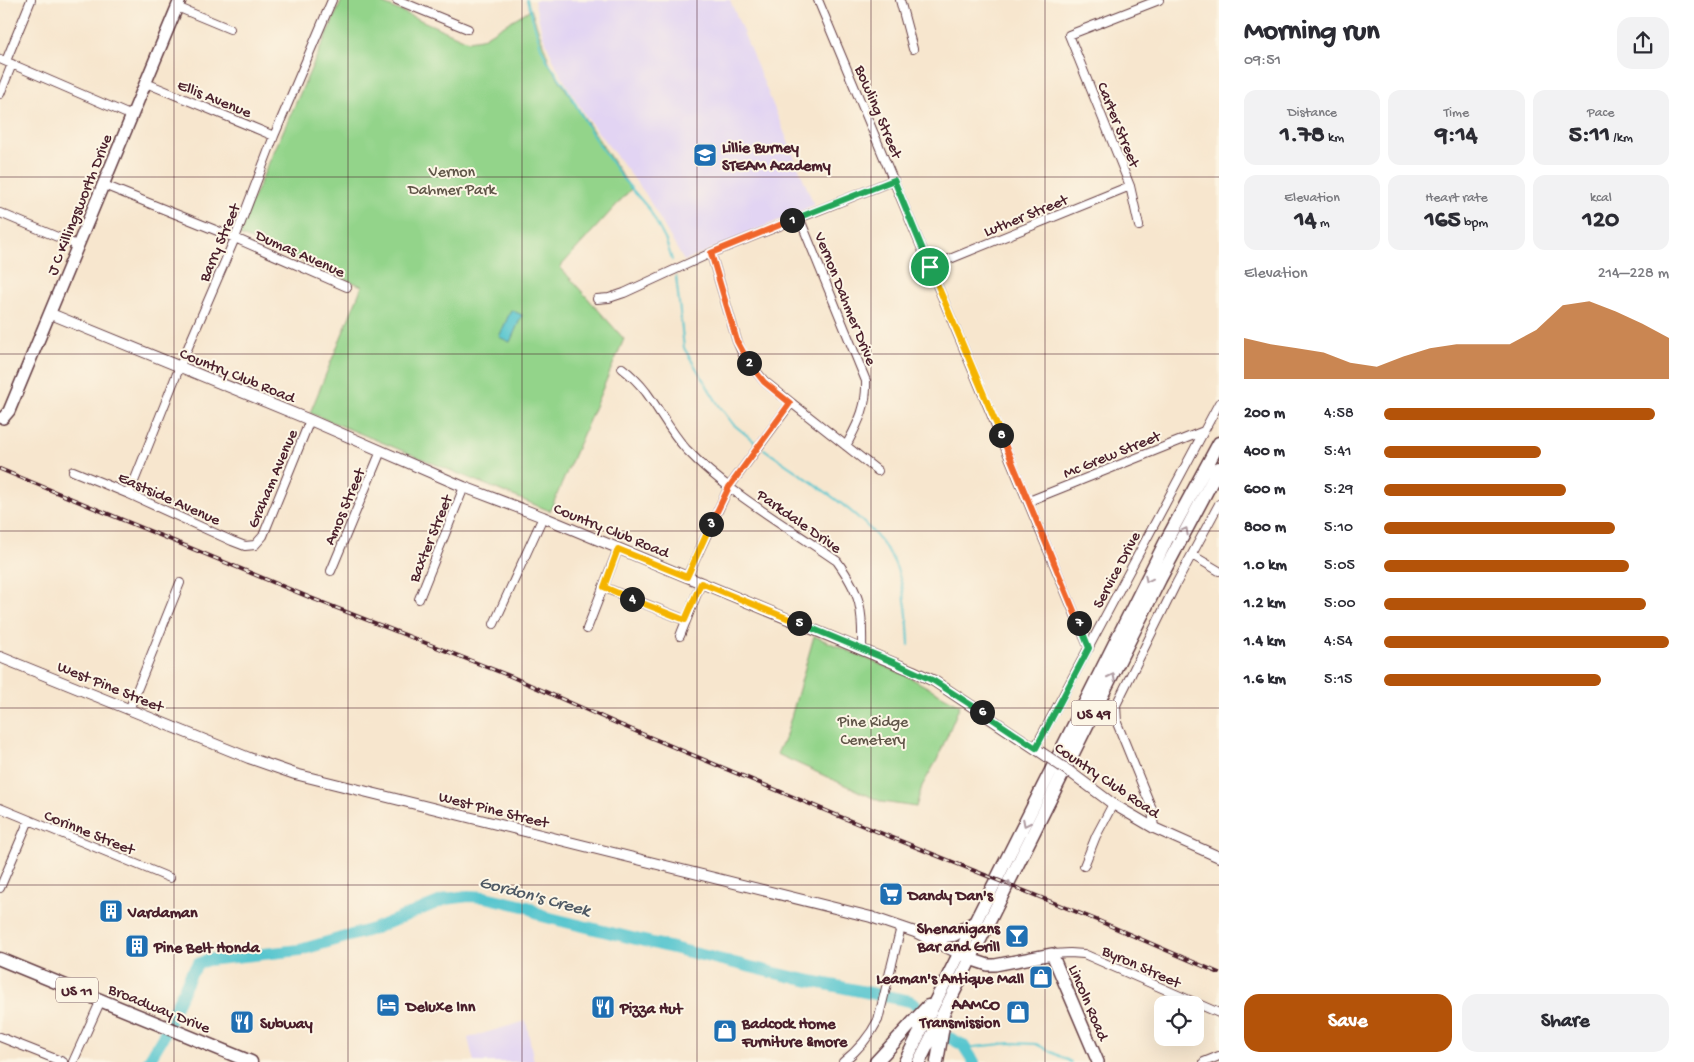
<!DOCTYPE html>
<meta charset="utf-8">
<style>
:root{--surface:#fff;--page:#f2f2f3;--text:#2b2b33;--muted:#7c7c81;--accent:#b45309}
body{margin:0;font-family:"Gochi Hand",sans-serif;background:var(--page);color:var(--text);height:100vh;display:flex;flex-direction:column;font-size:19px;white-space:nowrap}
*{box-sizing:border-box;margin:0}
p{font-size:16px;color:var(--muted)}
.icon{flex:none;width:28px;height:28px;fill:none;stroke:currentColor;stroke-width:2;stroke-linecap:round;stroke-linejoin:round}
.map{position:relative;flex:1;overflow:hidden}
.drawer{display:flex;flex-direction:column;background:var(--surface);width:475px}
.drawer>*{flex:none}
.buttons{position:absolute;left:1154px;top:996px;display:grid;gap:10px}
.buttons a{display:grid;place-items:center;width:50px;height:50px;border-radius:10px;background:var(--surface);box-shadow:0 5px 20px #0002;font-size:25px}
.pin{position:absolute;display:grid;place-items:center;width:42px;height:42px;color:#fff;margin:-21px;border:2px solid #fff;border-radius:50%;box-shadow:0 1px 5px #0007}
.km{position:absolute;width:25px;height:25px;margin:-12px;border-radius:50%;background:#222;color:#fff;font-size:14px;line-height:25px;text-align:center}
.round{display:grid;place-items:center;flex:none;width:52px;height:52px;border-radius:15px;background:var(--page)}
.overview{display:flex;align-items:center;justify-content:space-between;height:85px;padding:0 25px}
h1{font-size:28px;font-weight:800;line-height:38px}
.figures{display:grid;grid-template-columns:repeat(3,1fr);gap:8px;height:85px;padding:5px 25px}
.figures div{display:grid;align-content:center;border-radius:12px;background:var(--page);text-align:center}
.figures b{font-size:25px;font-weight:800}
.figures small{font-size:14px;font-weight:400}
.figures p{font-size:14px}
.chart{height:140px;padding:10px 25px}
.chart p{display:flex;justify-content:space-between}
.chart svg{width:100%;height:90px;margin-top:5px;fill:var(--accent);opacity:.7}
.action{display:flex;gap:10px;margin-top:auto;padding:10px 25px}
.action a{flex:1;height:58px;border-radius:15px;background:var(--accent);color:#fff;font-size:20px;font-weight:800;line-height:58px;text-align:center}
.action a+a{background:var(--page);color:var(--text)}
ul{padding:0 25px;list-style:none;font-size:16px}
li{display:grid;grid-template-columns:80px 60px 1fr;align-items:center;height:38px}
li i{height:12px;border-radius:6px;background:var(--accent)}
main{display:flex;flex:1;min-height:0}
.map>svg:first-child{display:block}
.built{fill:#e2d4f3}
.green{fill:#93d48a;stroke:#6e7a5a}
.water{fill:#59c6cf;stroke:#52727d}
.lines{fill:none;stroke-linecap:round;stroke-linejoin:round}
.stream{stroke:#59c6cf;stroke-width:2}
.river{stroke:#59c6cf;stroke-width:12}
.minor-casing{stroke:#643d43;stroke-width:10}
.tertiary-casing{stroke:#643d43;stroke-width:12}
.secondary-casing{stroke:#643d43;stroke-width:14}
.primary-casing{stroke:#643d43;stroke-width:15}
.minor{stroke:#fff;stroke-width:8}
.tertiary{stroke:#fff;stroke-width:10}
.secondary{stroke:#fff;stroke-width:11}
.primary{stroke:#fff;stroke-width:12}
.rail-casing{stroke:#4a1f2b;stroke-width:4}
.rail{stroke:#fcf5e5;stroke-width:2;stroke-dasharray:5.5;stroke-linecap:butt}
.tertiary-bridge-casing{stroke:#643d43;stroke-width:12;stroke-linecap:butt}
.tertiary-bridge{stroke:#fff;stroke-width:10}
.oneway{stroke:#ae9aa0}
.split-1-casing{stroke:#fff;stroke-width:10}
.split-2-casing{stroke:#fff;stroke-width:10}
.split-3-casing{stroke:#fff;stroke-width:10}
.split-4-casing{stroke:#fff;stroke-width:10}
.split-5-casing{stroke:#fff;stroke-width:10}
.split-6-casing{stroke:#fff;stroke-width:10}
.split-7-casing{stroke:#fff;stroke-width:10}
.split-8-casing{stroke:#fff;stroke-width:10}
.split-9-casing{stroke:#fff;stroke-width:10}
.split-1{stroke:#22a559;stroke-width:6}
.split-2{stroke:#f0652b;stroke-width:6}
.split-3{stroke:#f0652b;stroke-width:6}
.split-4{stroke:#f5b400;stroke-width:6}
.split-5{stroke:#f5b400;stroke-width:6}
.split-6{stroke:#22a559;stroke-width:6}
.split-7{stroke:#22a559;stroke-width:6}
.split-8{stroke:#f0652b;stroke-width:6}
.split-9{stroke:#f5b400;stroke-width:6}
.grid{fill:none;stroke:#4a1f2b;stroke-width:1;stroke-opacity:0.55}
.labels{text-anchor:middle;stroke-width:4;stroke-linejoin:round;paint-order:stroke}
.shield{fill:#fcf5e5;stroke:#7f5f63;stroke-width:1}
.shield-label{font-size:15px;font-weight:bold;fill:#4a1f2b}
.street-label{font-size:16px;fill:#4a1f2b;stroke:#fcf5e5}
.poi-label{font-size:16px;font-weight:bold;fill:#4a1f2b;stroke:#fcf5e5;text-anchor:start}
.park-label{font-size:16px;fill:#605548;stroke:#fcf5e5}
.water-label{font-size:18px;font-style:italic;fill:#4f5964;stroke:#fcf5e5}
</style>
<main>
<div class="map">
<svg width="1219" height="1062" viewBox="0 0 1219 1062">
<rect width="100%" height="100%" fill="#fcf5e5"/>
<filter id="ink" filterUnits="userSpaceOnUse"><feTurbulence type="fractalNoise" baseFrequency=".02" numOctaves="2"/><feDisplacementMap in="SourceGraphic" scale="10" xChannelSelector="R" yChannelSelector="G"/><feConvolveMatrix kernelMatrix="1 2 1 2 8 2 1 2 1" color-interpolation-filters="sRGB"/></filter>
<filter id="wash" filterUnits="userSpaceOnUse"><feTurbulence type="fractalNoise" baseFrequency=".0096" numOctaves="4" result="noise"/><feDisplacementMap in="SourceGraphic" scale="20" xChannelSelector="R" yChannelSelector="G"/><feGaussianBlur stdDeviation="1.12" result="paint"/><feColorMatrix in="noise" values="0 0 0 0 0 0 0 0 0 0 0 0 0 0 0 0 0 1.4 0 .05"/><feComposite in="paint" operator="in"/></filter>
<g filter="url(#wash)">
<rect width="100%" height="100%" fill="#f7e6ce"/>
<!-- built -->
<path class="built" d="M534,0H730L814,205L684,261L645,193L587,118L559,72L543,36Z
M526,1021L534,1062H474L468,1038Z"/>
<!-- green -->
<path class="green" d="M342,0H375L468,41L481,39L531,9L551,67L631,189L560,267L624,339L550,511L310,413L362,286L237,234Z
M814,636L907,676L960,705L937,760L922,786L916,807L882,802L777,754L781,745L784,742Z"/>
<!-- water -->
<path class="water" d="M511,310L522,315L510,342L499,337Z"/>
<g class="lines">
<!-- stream -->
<path class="stream" d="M527,0L541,47L547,60L567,89L595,139L623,179L649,209L666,241L672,260
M676,276L684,348L718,404L733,424L755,442
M764,449C806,480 878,519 897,569C906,594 908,619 909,645
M965,1048L1011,1043L1036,1044L1071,1062"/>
<!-- river -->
<path class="river" d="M950,1038L963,1045L974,1062
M148,1062L163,1037L172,1014L191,974L198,964L207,960L300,950L373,929L446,899L468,896L485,897L528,907L542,916L558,920L796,978L910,1001L915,1004"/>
</g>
</g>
<g filter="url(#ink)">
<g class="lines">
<!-- minor casing -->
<g class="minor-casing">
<path id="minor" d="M397,0L468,29
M818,0L1089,648
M900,0L913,49
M177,7L230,29
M0,59L132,116
M6,61L31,0
M146,83L274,136
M0,94L12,64
M104,185L235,238L347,287
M0,213L79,246
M799,217L866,381C867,408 858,423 846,446
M1139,226L1130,186L1069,35L1159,0
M711,253L737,341L744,357L765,382L878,471
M930,267L1130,186
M597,299L609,298L624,293L711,253L894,180
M622,368C631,375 639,383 646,392C660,411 670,431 686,449C728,493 787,526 837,561C861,595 863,608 862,649
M73,471L129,494L232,541L245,546L255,545L263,536L310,420
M129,494L180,366L235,238L274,136L332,0
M1029,501L1204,431
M1192,555L1219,571
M331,571L381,451
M687,577L729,487L791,403
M603,587L685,620
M419,599L464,487
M494,624L543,517
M587,629L618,549
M680,636L701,583
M129,710L180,583
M1035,748L1219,403
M0,808L170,878
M1154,828L1152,809L1117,723L1116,705L1176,584L1219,504
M1084,866L1096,836L1113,804
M0,888L29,820
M1052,954L1070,953L1084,954L1219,1013
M0,1037L63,1062
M73,1062L101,1000
M843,1062C858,1050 869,1038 878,1020L901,927
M1204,1062L1219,1056"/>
</g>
<!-- tertiary casing -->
<g class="tertiary-casing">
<path id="tertiary" d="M51,314L310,420L464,487L543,517L913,671L934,681L1048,757
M0,657L249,758L295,774L871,917L915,932L966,957
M1070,772L1113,804L1154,828L1219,857"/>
</g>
<!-- secondary casing -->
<g class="secondary-casing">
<path id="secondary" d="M3,418L9,411L180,0
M970,959L988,965H995L1052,954L1098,1062"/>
</g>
<!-- primary casing -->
<g class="primary-casing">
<path id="primary" d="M927,938L954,935L975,922
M0,959L251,1062
M876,1062L928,1006
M905,1062L1166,541L1219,443
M919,1062L1160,579L1219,468
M937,1062L944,1020"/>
</g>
<!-- minor -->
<use href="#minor" class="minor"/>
<!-- tertiary -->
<use href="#tertiary" class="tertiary"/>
<!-- secondary -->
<use href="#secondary" class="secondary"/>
<!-- primary -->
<use href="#primary" class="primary"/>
<!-- rail casing -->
<g class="rail-casing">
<path id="rail" d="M0,469L311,598L510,676L616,723L841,817L1099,921L1219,973"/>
</g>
<!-- rail -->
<use href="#rail" class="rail"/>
<!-- tertiary-bridge casing -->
<g class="tertiary-bridge-casing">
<path id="tertiary-bridge" d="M1048,757L1070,772"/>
</g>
<!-- tertiary-bridge -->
<use href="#tertiary-bridge" class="tertiary-bridge"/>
</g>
<!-- one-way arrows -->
<defs><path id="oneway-chevron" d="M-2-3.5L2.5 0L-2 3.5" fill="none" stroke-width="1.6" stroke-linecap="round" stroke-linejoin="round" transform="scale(1.25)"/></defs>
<g class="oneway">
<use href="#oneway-chevron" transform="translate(1185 531) rotate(-62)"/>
<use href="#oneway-chevron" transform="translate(1148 579) rotate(116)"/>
<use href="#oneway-chevron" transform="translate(1112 677) rotate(-63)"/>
<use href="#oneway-chevron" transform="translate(1026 823) rotate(117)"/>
<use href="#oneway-chevron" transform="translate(1008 884) rotate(-64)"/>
</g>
</g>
<g class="lines" filter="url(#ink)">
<!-- split-1 casing -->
<g class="split-1-casing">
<path id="split-1" d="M792,220L894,180L930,267"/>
</g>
<!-- split-2 casing -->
<g class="split-2-casing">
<path id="split-2" d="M749,363L737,341L711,253L792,220"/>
</g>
<!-- split-3 casing -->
<g class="split-3-casing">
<path id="split-3" d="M711,524L729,487L790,403L764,382L749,363"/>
</g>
<!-- split-4 casing -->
<g class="split-4-casing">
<path id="split-4" d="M632,599L604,587L618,549L687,577L711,524"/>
</g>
<!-- split-5 casing -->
<g class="split-5-casing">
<path id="split-5" d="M632,599L685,620L701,583L799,623"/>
</g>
<!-- split-6 casing -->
<g class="split-6-casing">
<path id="split-6" d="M799,623L893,662L934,681L982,712"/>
</g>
<!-- split-7 casing -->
<g class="split-7-casing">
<path id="split-7" d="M982,712L1036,748L1089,648L1079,623"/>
</g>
<!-- split-8 casing -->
<g class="split-8-casing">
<path id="split-8" d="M1001,435L1079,623"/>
</g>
<!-- split-9 casing -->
<g class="split-9-casing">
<path id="split-9" d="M930,267L1001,435"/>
</g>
<!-- split-1 -->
<use href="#split-1" class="split-1"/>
<!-- split-2 -->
<use href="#split-2" class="split-2"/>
<!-- split-3 -->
<use href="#split-3" class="split-3"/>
<!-- split-4 -->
<use href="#split-4" class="split-4"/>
<!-- split-5 -->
<use href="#split-5" class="split-5"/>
<!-- split-6 -->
<use href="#split-6" class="split-6"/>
<!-- split-7 -->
<use href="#split-7" class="split-7"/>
<!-- split-8 -->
<use href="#split-8" class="split-8"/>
<!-- split-9 -->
<use href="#split-9" class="split-9"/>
</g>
<!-- grid -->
<path class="grid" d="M174,0V1062M348,0V1062M522,0V1062M697,0V1062M871,0V1062M1045,0V1062M0,177H1219M0,354H1219M0,531H1219M0,708H1219M0,885H1219"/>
<!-- icons -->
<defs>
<g id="school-square" transform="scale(1.25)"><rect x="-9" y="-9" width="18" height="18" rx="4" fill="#1f6fb2" stroke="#fcf5e5"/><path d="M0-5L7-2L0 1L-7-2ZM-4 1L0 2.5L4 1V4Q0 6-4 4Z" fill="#fff"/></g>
<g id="supermarket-square" transform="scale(1.25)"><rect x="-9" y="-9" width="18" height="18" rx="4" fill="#1f6fb2" stroke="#fcf5e5"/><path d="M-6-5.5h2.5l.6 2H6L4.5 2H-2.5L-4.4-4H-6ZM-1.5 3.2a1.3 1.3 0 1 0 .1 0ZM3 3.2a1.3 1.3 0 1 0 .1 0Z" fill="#fff"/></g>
<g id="building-square" transform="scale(1.25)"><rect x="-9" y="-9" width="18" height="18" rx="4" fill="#1f6fb2" stroke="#fcf5e5"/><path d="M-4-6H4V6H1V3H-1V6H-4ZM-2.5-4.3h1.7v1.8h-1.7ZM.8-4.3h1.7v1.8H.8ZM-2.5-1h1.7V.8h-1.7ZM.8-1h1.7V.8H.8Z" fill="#fff"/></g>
<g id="bar-square" transform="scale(1.25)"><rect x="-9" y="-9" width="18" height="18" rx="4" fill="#1f6fb2" stroke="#fcf5e5"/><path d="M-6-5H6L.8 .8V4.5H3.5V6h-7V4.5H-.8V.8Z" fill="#fff"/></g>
<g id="shop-square" transform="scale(1.25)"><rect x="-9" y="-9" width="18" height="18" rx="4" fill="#1f6fb2" stroke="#fcf5e5"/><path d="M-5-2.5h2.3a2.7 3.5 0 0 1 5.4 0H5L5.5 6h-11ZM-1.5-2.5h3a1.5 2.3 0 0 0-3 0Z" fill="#fff"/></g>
<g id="hotel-square" transform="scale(1.25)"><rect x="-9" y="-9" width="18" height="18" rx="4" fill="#1f6fb2" stroke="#fcf5e5"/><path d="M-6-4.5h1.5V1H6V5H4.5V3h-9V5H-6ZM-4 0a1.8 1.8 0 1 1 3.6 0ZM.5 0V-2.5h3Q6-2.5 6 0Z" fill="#fff"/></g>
<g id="restaurant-square" transform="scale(1.25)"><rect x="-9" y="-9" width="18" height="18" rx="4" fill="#1f6fb2" stroke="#fcf5e5"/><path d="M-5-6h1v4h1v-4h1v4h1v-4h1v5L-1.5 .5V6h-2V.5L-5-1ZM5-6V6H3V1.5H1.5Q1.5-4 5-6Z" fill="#fff"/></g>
</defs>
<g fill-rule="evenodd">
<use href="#school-square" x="705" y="155"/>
<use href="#supermarket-square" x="891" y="894"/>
<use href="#building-square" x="111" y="911"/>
<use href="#bar-square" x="1017" y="936"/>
<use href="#building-square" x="137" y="946"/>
<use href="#shop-square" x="1041" y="977"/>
<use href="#hotel-square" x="388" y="1005"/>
<use href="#restaurant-square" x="603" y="1007"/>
<use href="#shop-square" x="1018" y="1012"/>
<use href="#restaurant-square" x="242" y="1022"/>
<use href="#shop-square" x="725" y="1031"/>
</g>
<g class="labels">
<!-- shield labels -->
<g class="shield">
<rect x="1071.5" y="700.5" width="45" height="25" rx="4"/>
<rect x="56" y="977.5" width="42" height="25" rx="4"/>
</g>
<g class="shield-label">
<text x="1094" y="718">US 49</text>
<text x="77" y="995">US 11</text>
</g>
<!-- street labels -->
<g class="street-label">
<text transform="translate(215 97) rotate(22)" y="6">Ellis Avenue</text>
<text transform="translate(880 111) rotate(67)" y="6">Bowling Street</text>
<text transform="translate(1120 124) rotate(68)" y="6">Carter Street</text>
<text transform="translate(78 204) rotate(-68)" y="6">J C Killingsworth Drive</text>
<text transform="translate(1025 214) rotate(-22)" y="6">Luther Street</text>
<text transform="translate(218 242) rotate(-67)" y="6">Barry Street</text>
<text transform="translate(301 252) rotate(24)" y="6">Dumas Avenue</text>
<text transform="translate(847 298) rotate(68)" y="6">Vernon Dahmer Drive</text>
<text transform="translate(238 374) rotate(22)" y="6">Country Club Road</text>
<text transform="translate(1111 453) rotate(-22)" y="6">Mc Grew Street</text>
<text transform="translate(271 478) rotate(-67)" y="6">Graham Avenue</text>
<text transform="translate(170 497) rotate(24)" y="6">Eastside Avenue</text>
<text transform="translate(343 506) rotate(-67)" y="6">Amos Street</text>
<text transform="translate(800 520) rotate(35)" y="6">Parkdale Drive</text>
<text transform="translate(612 529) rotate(22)" y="6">Country Club Road</text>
<text transform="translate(429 538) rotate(-68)" y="6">Baxter Street</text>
<text transform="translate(1115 569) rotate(-62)" y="6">Service Drive</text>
<text transform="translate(111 685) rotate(22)" y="6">West Pine Street</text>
<text transform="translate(1108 779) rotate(34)" y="6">Country Club Road</text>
<text transform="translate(494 808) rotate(14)" y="6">West Pine Street</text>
<text transform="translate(90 831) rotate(22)" y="6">Corinne Street</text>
<text transform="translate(1142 965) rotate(24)" y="6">Byron Street</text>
<text transform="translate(1090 1002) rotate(67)" y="6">Lincoln Road</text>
<text transform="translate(160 1007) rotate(22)" y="6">Broadway Drive</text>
</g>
<!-- poi labels -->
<g class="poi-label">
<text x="722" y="152">Lillie Burney<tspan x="722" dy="18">STEAM Academy</tspan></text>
<text x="908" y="900">Dandy Dan's</text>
<text x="128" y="917">Vardaman</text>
<text x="1000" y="933" text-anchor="end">Shenanigans<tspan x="1000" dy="18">Bar and Grill</tspan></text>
<text x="154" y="952">Pine Belt Honda</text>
<text x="1024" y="983" text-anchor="end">Leaman's Antique Mall</text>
<text x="1000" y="1009" text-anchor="end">AAMCO<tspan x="1000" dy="18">Transmission</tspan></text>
<text x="406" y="1011">Deluxe Inn</text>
<text x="620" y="1013">Pizza Hut</text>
<text x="260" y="1028">Subway</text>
<text x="742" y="1028">Badcock Home<tspan x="742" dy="18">Furniture &amp;more</tspan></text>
</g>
<!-- park labels -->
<g class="park-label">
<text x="452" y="176">Vernon<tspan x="452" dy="18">Dahmer Park</tspan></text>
<text x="873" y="726">Pine Ridge<tspan x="873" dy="18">Cemetery</tspan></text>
</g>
<!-- water labels -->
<g class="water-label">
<text transform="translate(535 895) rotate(15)" y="6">Gordon's Creek</text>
</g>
</g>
</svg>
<div class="buttons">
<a><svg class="icon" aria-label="locate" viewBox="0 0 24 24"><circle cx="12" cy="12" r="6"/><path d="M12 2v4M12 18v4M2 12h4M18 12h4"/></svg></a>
</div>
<div class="pin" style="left:930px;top:267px;background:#1e9e55"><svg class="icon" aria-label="arrive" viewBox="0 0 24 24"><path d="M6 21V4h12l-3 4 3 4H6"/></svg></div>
<b class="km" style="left:792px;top:220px">1</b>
<b class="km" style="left:749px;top:363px">2</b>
<b class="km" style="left:711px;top:524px">3</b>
<b class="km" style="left:632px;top:599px">4</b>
<b class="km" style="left:799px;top:623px">5</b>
<b class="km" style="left:982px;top:712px">6</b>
<b class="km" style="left:1079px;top:623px">7</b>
<b class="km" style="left:1001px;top:435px">8</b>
</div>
<section class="drawer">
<div class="overview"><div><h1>Morning run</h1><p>09:51</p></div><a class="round"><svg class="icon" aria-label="share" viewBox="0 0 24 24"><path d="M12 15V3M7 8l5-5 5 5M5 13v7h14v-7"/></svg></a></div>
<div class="figures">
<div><p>Distance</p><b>1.78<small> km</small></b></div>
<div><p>Time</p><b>9:14</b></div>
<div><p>Pace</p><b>5:11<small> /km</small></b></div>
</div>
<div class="figures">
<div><p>Elevation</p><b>14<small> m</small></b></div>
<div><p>Heart rate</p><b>165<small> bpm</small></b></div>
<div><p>kcal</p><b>120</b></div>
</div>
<div class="chart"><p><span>Elevation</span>214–228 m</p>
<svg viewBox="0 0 160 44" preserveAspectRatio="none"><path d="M0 44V24L10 27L20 29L30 31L40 36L50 38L60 33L70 29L80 27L90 27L100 27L110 20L120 8L130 6L140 11L150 17L160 24V44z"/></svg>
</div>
<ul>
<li><b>200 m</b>4:58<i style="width:95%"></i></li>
<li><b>400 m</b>5:41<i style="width:55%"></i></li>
<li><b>600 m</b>5:29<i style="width:64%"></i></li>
<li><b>800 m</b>5:10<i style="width:81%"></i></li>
<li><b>1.0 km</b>5:05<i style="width:86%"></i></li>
<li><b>1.2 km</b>5:00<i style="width:92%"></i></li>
<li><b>1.4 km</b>4:54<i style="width:100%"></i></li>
<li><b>1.6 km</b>5:15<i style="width:76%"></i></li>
</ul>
<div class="action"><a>Save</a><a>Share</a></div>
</section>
</main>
